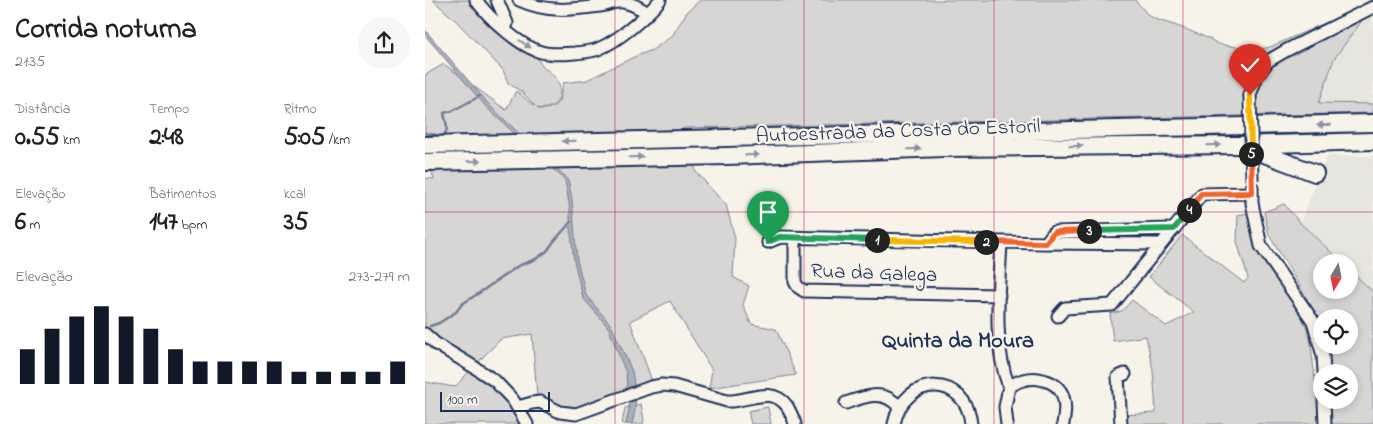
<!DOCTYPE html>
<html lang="pt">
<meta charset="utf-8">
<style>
:root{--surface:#fff;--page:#f6f6f6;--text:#202124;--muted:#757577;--accent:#111827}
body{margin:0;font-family:"Indie Flower",sans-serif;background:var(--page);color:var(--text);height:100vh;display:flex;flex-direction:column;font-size:19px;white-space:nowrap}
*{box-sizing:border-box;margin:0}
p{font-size:16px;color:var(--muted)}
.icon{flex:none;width:28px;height:28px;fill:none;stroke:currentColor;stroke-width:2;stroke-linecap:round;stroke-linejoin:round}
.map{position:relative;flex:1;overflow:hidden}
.panel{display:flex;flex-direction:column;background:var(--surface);width:425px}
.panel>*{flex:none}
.needle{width:32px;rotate:190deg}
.fabs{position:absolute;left:888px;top:254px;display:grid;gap:10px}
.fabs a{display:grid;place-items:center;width:45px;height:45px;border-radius:50%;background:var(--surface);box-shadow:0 2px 8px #0003;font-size:25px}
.scale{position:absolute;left:15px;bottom:12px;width:110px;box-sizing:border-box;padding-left:5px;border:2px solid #1b2f5e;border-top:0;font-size:14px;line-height:18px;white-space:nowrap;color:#1b2f5e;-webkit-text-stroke:4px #f7f3e8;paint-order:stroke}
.pin{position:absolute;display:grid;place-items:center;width:42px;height:42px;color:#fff;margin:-51px -21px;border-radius:50% 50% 50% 0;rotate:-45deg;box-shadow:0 0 5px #0007}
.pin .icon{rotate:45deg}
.km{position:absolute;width:25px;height:25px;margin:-12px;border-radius:50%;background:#222;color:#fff;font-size:14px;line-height:25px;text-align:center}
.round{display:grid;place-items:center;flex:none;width:52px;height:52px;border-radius:26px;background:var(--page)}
.overview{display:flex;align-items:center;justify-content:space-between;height:85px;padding:0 15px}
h1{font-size:28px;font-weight:700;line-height:38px}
.metrics{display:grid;grid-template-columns:repeat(3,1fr);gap:8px;height:85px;padding:5px 15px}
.metrics div{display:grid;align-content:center}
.metrics b{font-size:25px;font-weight:700}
.metrics small{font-size:14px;font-weight:400}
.metrics p{font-size:14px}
.chart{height:140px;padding:10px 15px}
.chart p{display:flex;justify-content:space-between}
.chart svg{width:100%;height:90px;margin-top:5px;stroke:var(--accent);stroke-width:6}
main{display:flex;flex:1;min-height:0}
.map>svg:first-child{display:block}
.built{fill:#e6e5de}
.green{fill:#d7d6d4;stroke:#798299}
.water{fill:#acb0b9;stroke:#727c95}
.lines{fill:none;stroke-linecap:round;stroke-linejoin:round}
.stream{stroke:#727c95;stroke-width:2.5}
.minor-casing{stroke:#1b2f5e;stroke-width:15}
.highway-casing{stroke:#1b2f5e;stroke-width:20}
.minor{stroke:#f7f3e8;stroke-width:11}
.highway{stroke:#f7f3e8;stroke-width:16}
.minor-bridge-casing{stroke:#1b2f5e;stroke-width:15;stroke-linecap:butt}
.minor-bridge{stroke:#f7f3e8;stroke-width:11}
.oneway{fill:#8991a3}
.split-1-casing{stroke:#fff;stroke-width:10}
.split-2-casing{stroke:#fff;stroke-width:10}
.split-3-casing{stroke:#fff;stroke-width:10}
.split-4-casing{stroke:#fff;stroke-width:10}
.split-5-casing{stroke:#fff;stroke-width:10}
.split-6-casing{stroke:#fff;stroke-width:10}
.split-1{stroke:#22a559;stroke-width:6}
.split-2{stroke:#f5b400;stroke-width:6}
.split-3{stroke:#f0652b;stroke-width:6}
.split-4{stroke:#22a559;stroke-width:6}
.split-5{stroke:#f0652b;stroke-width:6}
.split-6{stroke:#f5b400;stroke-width:6}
.grid{fill:none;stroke:#c2185b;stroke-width:1;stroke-opacity:0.55}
.labels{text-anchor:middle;stroke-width:4.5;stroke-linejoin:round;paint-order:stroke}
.street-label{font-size:21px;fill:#1b2f5e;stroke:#f7f3e8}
.neighbourhood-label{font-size:22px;font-weight:bold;fill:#1b2f5e;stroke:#f7f3e8}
</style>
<main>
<section class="panel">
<div class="overview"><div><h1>Corrida noturna</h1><p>21:35</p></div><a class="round"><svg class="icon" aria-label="share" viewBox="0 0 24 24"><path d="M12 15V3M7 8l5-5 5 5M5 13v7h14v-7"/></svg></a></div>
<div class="metrics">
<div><p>Distância</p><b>0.55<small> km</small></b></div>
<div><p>Tempo</p><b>2:48</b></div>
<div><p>Ritmo</p><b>5:05<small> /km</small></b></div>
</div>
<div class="metrics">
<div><p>Elevação</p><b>6<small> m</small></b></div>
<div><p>Batimentos</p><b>147<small> bpm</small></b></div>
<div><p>kcal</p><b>35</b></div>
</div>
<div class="chart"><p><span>Elevação</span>273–279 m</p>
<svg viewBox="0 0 160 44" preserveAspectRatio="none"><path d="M5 44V27M15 44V17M25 44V11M35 44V6M45 44V11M55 44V17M65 44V27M75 44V33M85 44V33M95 44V33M105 44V33M115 44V38M125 44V38M135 44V38M145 44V38M155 44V33"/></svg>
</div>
</section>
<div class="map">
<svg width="948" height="424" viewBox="0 0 948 424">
<rect width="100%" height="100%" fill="#f7f3e8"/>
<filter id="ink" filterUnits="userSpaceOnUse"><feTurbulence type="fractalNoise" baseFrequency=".02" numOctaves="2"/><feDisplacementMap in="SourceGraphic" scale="10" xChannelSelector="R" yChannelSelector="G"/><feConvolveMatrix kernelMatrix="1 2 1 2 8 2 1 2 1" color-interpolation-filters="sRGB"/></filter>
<g filter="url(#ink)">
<!-- built -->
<path class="built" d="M948,15V104H894L909,59L938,19Z
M902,156H948V292L924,269V262H917L875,223Z"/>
<!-- green -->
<path class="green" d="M8,0H47L110,51C112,56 113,61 117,66C121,70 126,72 129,76C136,83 137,95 131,103C126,108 119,109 112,108L116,110C136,106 134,102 138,83L162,80L211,56L227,50L247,36L262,12L275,0H710L723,15L730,19L755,27L785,39L793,44L832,50L845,47L948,2V4L843,54C832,66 824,78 819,94H829L840,70L861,54L938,19L909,59L894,103L948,104V113L258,128L271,172L301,205L310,238L308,277L324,286L318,305L326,324L351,329L371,375L284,388L287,370L245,301L205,321L227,381L155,408C140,411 126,401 112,396L107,334L76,339L49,366L70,381L99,424H0V382L30,387L48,367L0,334V178L9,179L0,150V75L19,64L81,110L91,91C98,95 103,103 110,106L97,92L83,83L78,70L31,21Z
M859,204L875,223L917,262H896V290H924V269L948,292V424H700V415L731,413L728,370L721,336L688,341L685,314L697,311L707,300L741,326L769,312L724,277L757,235L819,283L823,278L812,242L813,215L824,213L870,301L885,336L892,398L896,379V400H924V372H897L902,345H924V318H896V322L844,235L839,212Z
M216,404L219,420L218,424H197L200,408Z
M343,407L346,424H326L323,411Z"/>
<!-- water -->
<path class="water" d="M0,30L66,107L143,179L147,199L152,260L161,295L186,325L207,371L211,398L210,410L207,424H201L204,410L201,373L183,327L158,298L149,261L145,226V209L140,180L63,109L0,35Z"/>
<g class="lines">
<!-- stream -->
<path class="stream" d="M0,133L17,136C26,131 20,121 19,113L27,111L55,96
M5,326L14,323L31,312L37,304L57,291L93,266L111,259L122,251L130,240L146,222"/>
<!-- minor casing -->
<g class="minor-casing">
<path id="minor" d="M51,0C64,18 94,46 116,52C127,55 139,54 150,53C158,52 165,52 173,49C193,41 221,17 235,0
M72,0L82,23L80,30
M94,0C123,13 145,10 175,6C183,5 190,1 198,2C207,3 215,8 223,13
M825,95L832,76L843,61L862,50L948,7
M827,187V203L836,246L888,321L898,356L899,372
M370,238V282L373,287L379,291L574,295
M343,242L355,237L621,243L736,244
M576,242C574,288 567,343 584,387
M621,243L629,232L749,229
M633,316L640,308L687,305L777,194L827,193
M0,334L11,344L49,367L70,381L88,400L102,424
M584,387C589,384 593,381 598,380C605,378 612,378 618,380C641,385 642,404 638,424
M899,400L900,424
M421,403C440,396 459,389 474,407
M93,407L107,403L115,402L135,412L151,414L226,387L237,385L249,386L302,401H307C327,399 348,387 362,406C365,412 368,417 370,424
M469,424C479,373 542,374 546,424
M582,424L580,407L584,387
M696,424L693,377L700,374"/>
</g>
<!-- highway casing -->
<g class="highway-casing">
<path id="highway" d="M0,145L948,123
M826,149L890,173
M0,162L302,156L519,148L814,145L948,141"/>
</g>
<!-- minor -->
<use href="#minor" class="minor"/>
<!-- highway -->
<use href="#highway" class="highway"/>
<!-- minor-bridge casing -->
<g class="minor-bridge-casing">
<path id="minor-bridge" d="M825,95L827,180"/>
</g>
<!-- minor-bridge -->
<use href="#minor-bridge" class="minor-bridge"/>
</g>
<!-- one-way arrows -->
<defs><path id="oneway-solid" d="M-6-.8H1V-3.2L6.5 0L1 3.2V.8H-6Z" transform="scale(1.25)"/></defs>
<g class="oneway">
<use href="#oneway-solid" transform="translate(100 44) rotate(33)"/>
<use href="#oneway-solid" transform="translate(899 125) rotate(179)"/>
<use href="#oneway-solid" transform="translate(144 141) rotate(179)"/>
<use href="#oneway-solid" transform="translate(789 145) rotate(-1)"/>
<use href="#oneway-solid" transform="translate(651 146) rotate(-1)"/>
<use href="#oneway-solid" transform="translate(489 149) rotate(-2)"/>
<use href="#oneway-solid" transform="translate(327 155) rotate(-2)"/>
<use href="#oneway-solid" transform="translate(211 157) rotate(-1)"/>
<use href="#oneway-solid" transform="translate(49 161) rotate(-1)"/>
</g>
</g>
<g class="lines" filter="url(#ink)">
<!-- split-1 casing -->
<g class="split-1-casing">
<path id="split-1" d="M343,242L355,237L452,240"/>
</g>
<!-- split-2 casing -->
<g class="split-2-casing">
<path id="split-2" d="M452,240L561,242"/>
</g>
<!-- split-3 casing -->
<g class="split-3-casing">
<path id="split-3" d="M561,242L621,243L629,232L664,231"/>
</g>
<!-- split-4 casing -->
<g class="split-4-casing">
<path id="split-4" d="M664,231L749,229L764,210"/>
</g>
<!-- split-5 casing -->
<g class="split-5-casing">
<path id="split-5" d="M764,210L776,194L827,193L826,154"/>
</g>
<!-- split-6 casing -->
<g class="split-6-casing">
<path id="split-6" d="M825,95L826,154"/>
</g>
<!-- split-1 -->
<use href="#split-1" class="split-1"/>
<!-- split-2 -->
<use href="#split-2" class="split-2"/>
<!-- split-3 -->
<use href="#split-3" class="split-3"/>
<!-- split-4 -->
<use href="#split-4" class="split-4"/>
<!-- split-5 -->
<use href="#split-5" class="split-5"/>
<!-- split-6 -->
<use href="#split-6" class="split-6"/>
</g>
<!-- grid -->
<path class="grid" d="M190,0V424M379,0V424M569,0V424M758,0V424M0,212H948"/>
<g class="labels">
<!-- street labels -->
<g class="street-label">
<text transform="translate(473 130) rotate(-2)" y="7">Autoestrada da Costa do Estoril</text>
<text transform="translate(449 272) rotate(2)" y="7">Rua da Galega</text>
</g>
<!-- neighbourhood labels -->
<g class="neighbourhood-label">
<text x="533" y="347">Quinta da Moura</text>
</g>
</g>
</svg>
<div class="fabs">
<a><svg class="needle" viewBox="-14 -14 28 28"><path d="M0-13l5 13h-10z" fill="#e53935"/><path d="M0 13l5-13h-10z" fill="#757577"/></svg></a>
<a><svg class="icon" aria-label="locate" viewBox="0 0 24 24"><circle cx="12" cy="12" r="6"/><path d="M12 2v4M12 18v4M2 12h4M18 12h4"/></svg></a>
<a><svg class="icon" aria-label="layers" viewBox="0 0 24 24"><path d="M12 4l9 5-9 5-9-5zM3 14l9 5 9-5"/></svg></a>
</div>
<div class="scale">100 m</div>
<div class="pin" style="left:343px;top:242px;background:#1e9e55"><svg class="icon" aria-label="arrive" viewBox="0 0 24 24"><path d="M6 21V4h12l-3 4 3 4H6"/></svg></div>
<div class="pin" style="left:825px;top:95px;background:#d93025"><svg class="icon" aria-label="check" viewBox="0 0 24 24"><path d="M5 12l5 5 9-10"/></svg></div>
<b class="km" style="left:452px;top:240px">1</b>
<b class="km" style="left:561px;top:242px">2</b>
<b class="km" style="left:664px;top:231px">3</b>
<b class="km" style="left:764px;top:210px">4</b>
<b class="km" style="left:826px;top:154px">5</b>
</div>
</main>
